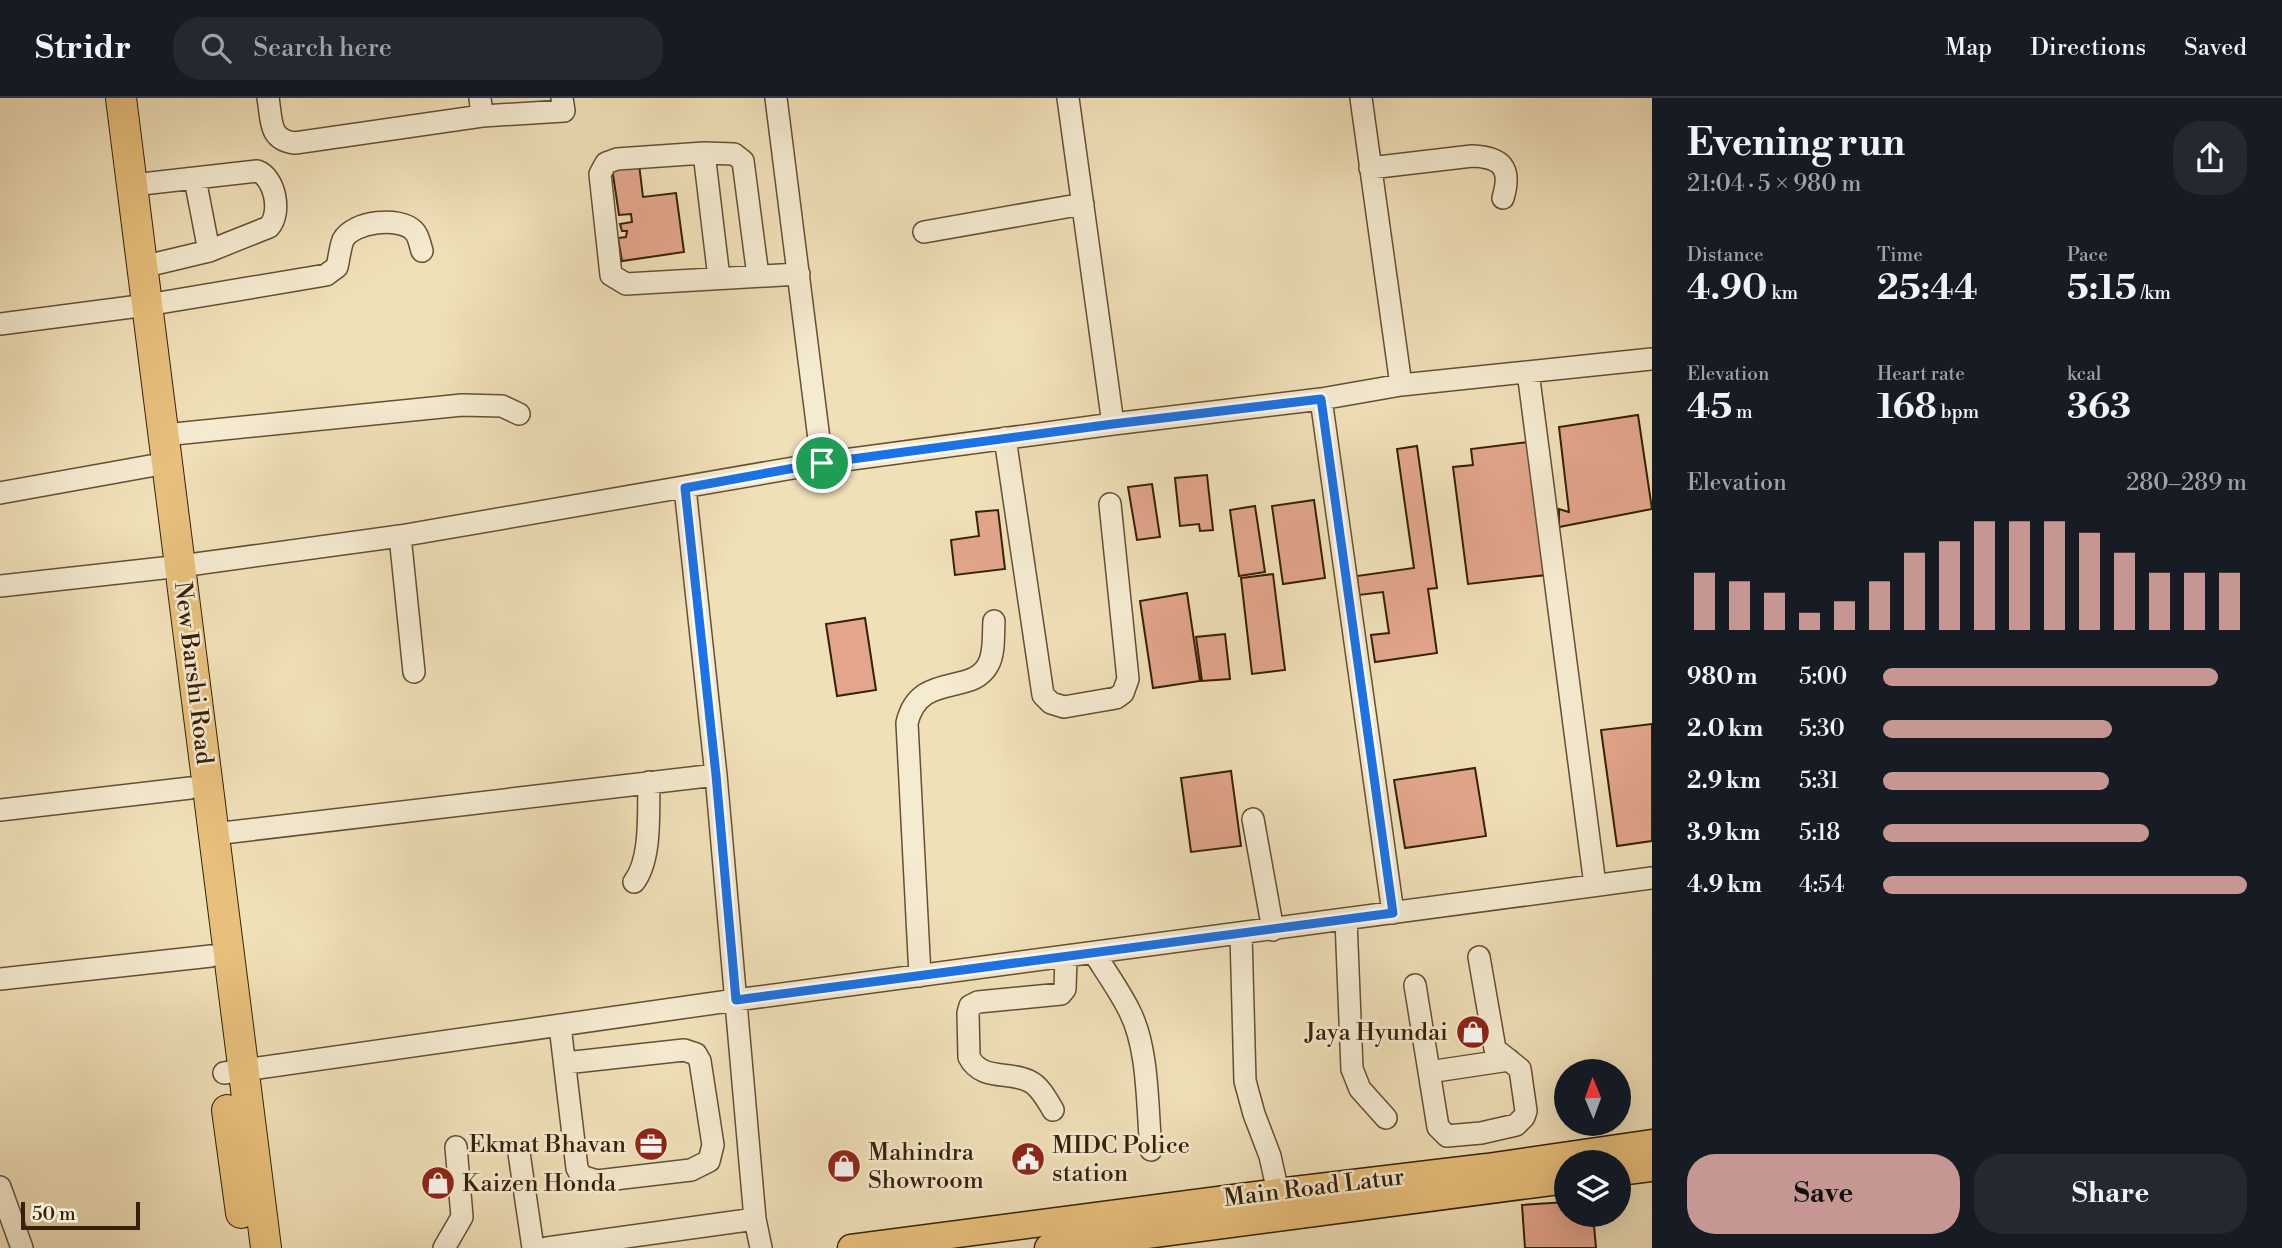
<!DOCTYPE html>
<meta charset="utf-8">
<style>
:root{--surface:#171b24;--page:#242831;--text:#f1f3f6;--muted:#9ea1a6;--line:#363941;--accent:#c59692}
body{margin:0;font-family:"Libre Bodoni",serif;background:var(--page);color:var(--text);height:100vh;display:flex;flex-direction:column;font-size:26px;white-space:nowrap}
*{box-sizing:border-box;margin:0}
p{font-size:23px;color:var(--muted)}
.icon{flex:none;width:38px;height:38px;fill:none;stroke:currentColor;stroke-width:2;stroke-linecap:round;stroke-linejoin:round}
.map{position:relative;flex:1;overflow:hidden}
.drawer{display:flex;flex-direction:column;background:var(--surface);width:630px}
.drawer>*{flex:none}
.needle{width:46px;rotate:359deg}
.tools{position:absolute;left:1554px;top:961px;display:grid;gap:14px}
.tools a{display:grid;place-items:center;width:77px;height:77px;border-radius:50%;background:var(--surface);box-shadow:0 7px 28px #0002;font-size:35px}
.scale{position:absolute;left:21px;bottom:18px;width:119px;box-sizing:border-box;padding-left:7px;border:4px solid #362009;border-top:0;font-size:19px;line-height:24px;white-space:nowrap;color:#362009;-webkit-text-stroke:5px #f5ebd1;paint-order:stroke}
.pin{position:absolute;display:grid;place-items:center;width:60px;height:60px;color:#fff;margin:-30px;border:4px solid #fff;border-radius:50%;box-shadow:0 2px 7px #0007}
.round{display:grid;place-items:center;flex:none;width:74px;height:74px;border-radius:28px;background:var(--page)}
.head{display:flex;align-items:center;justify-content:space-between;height:119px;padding:0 35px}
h1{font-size:38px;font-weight:800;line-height:52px}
.stats{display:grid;grid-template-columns:repeat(3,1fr);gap:10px;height:119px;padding:7px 35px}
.stats div{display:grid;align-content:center}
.stats b{font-size:35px;font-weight:800}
.stats small{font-size:19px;font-weight:400}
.stats p{font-size:19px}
.chart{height:196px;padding:14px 35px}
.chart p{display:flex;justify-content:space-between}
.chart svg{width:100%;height:126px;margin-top:7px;stroke:var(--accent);stroke-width:6}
.button{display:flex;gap:14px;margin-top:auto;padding:14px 35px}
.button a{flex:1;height:80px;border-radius:28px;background:var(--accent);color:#111;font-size:28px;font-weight:800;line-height:80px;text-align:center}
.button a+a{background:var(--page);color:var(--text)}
ul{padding:0 35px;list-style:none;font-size:23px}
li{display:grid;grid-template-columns:112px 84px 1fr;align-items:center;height:52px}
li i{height:18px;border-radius:9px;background:var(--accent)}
header{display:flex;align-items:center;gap:42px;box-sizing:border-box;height:98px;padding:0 35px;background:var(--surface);border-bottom:2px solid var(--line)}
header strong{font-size:33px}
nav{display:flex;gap:38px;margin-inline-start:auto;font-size:24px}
.search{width:490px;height:63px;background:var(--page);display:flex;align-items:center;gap:18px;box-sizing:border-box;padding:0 24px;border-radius:28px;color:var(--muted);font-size:26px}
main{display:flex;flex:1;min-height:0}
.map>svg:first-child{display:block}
.building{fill:#e3a68c;stroke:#362009;stroke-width:2}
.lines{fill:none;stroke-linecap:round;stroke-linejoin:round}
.minor-casing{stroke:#645035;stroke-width:24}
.major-casing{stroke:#362009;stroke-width:29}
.highway-casing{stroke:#362009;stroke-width:32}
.minor{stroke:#f5ebd1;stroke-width:21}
.major{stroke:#e8c07c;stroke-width:26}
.highway{stroke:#e8c07c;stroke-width:30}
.route-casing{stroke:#fff;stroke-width:14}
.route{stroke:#1a73e8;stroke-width:9}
.labels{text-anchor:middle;stroke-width:5;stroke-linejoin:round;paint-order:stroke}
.street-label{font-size:24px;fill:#362009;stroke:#f5ebd1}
.poi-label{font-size:24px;fill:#362009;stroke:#f5ebd1;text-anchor:start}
</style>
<header>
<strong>Stridr</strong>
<div class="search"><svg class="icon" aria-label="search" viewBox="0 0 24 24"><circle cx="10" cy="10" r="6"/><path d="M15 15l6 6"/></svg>Search here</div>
<nav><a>Map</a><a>Directions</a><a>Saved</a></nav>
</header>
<main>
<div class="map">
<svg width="1652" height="1150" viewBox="0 0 1652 1150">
<rect width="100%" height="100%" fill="#f0e0b8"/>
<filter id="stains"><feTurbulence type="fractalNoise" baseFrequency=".00286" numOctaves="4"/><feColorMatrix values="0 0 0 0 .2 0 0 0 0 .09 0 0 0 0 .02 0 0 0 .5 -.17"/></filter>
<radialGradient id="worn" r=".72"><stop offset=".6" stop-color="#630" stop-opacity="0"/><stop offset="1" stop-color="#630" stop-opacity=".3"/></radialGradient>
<!-- building -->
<path class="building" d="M639,66L643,99L676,95L684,154L622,163L618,140L626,139L627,133H622L620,126L632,124L631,116L619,117L612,70Z
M1638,317L1652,411L1559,429V411L1569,414L1559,329Z
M1529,344L1546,477L1468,486L1453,369L1473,367L1471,351Z
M1417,348L1437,490L1428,491L1437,555L1375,564L1371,537L1389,535L1383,494L1359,497L1357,478L1414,470L1397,351Z
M1207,377L1213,432L1200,433L1199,426L1180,428L1175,380Z
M1152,386L1160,439L1137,442L1128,389Z
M1314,402L1325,480L1283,486L1272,408Z
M1255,408L1265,474L1239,478L1230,412Z
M998,412L1005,471L955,477L951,442L979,438L976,414Z
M1273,476L1285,572L1252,576L1241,480Z
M1187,495L1200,583L1153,590L1140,503Z
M865,520L876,592L837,598L826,526Z
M1225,536L1230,581L1202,583L1196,539Z
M1652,626V743L1617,748L1601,632Z
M1475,670L1486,738L1405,750L1394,682Z
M1231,673L1241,748L1191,754L1181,680Z
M1566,1104V1116H1593L1596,1150H1525L1522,1107Z"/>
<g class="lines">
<!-- minor casing -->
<g class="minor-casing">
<path id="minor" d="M268,0C272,22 268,42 295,45L482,18
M480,0L482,18L564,13L562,0
M776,0L822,365
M1068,0L1113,326
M1361,0L1401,287
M704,55L617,61L606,65L600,76L611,177L626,186L799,176
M1370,70L1472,58C1502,59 1512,70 1503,100
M195,81L209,153
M133,87L257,73C275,79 282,115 269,129L209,153L142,169
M924,134L1083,106
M719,180L704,55L734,56L743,63L758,178
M0,226L147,207L326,177L337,169C339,161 340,150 343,142C353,123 400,118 414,133C419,138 420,147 422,153
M1528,274L1595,787
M1321,301L1393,815
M164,337L462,307L502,308L519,316
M1005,340L1043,597L1051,605L1064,609L1116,600L1123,595L1128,581L1110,406
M685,390L716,677L755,1121L761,1150
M0,395L150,368
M400,438L414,574
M0,488L181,468L400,438L822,365L1113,326L1321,301L1401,287L1652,261
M0,712L190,690
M1253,721L1273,832
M214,736L716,677
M634,784C652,761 648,712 649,684
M1346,822L1352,971L1360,991L1386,1020
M1241,836L1245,983L1254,1016L1270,1058L1278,1094
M1094,855C1106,874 1119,892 1129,912C1149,950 1147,1009 1151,1052
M920,878L907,625C919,573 972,598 988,567C995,555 993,536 994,523
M0,881L211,858
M1415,887L1438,1029L1447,1038L1481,1035L1516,1027L1524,1019L1526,1013L1520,971L1495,951L1479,859
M560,928L577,1070L581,1078L597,1083L691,1072L709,1063L713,1047L700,963L696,956L684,952L565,965
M1429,974L1509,962
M224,975L736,902L1652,780
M1053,1012C1047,1002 1040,988 1029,983C1009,973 981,983 969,959L968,915L970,908L978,904L1061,896L1065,891L1066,859
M519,1055L533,1150
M0,1089L22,1150
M444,1150L462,1119L456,1049
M547,1150L755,1121"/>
</g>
<!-- major casing -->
<g class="major-casing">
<path id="major" d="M1619,1074L1652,1070
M851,1150L1278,1094L1487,1069L1652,1045
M1048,1150L1566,1082"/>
</g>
<!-- highway casing -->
<g class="highway-casing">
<path id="highway" d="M121,0L266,1150
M227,1012L241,1115"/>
</g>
<!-- minor -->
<use href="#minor" class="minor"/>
<!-- major -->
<use href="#major" class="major"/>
<!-- highway -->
<use href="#highway" class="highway"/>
</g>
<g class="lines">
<!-- route casing -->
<g class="route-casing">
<path id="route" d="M1321,301L1393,815L736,902L716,677L685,390L822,365L1113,326Z"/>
</g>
<!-- route -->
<use href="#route" class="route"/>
</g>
<!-- icons -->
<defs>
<g id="shop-disc" transform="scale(1.75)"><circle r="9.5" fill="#8f2418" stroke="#f5ebd1"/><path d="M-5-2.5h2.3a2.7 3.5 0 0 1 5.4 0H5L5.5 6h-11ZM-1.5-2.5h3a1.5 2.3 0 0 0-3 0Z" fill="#fff"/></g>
<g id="office-disc" transform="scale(1.75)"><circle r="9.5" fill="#8f2418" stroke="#f5ebd1"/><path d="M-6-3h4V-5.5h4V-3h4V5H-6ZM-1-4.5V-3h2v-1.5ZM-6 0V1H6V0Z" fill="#fff"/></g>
<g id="civic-disc" transform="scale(1.75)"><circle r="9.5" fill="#8f2418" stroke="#f5ebd1"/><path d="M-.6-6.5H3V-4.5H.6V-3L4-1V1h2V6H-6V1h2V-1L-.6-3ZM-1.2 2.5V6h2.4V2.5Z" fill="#fff"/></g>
</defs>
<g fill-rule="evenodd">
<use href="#shop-disc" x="1473" y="934"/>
<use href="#office-disc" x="651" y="1046"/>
<use href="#civic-disc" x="1028" y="1061"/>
<use href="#shop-disc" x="844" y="1068"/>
<use href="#shop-disc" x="438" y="1085"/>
</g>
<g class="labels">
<!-- street labels -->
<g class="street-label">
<text transform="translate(194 575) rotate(83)" y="8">New Barshi Road</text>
<text transform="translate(1314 1089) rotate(-7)" y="8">Main Road Latur</text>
</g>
<!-- poi labels -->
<g class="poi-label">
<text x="1448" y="942" text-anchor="end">Jaya Hyundai</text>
<text x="626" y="1054" text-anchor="end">Ekmat Bhavan</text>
<text x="1052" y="1055">MIDC Police<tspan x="1052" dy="28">station</tspan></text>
<text x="868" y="1062">Mahindra<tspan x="868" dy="28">Showroom</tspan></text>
<text x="462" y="1093">Kaizen Honda</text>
</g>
</g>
<rect width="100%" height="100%" filter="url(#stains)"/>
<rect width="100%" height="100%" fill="url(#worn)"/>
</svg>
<div class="tools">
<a><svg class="needle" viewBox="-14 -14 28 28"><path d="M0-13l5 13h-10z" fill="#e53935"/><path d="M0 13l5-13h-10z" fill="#9ea1a6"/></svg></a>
<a><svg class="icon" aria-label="layers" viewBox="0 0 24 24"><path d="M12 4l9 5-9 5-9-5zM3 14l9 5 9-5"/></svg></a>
</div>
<div class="scale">50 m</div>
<div class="pin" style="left:822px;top:365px;background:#1e9e55"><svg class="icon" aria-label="arrive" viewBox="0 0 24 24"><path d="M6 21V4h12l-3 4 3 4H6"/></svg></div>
</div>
<section class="drawer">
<div class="head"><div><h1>Evening run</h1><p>21:04 · 5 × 980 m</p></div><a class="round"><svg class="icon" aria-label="share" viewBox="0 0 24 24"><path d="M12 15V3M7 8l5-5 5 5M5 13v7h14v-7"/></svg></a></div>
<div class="stats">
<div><p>Distance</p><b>4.90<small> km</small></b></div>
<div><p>Time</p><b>25:44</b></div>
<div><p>Pace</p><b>5:15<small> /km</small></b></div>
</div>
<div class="stats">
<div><p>Elevation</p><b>45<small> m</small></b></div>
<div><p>Heart rate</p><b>168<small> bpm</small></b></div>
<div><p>kcal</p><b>363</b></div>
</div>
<div class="chart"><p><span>Elevation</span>280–289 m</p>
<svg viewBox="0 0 160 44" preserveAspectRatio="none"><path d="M5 44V24M15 44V27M25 44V31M35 44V38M45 44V34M55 44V27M65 44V17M75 44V13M85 44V6M95 44V6M105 44V6M115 44V10M125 44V17M135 44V24M145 44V24M155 44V24"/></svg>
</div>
<ul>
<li><b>980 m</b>5:00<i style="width:92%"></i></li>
<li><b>2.0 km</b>5:30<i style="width:63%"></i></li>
<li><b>2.9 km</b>5:31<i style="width:62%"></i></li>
<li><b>3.9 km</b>5:18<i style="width:73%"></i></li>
<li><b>4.9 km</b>4:54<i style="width:100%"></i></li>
</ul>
<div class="button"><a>Save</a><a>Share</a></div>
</section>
</main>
